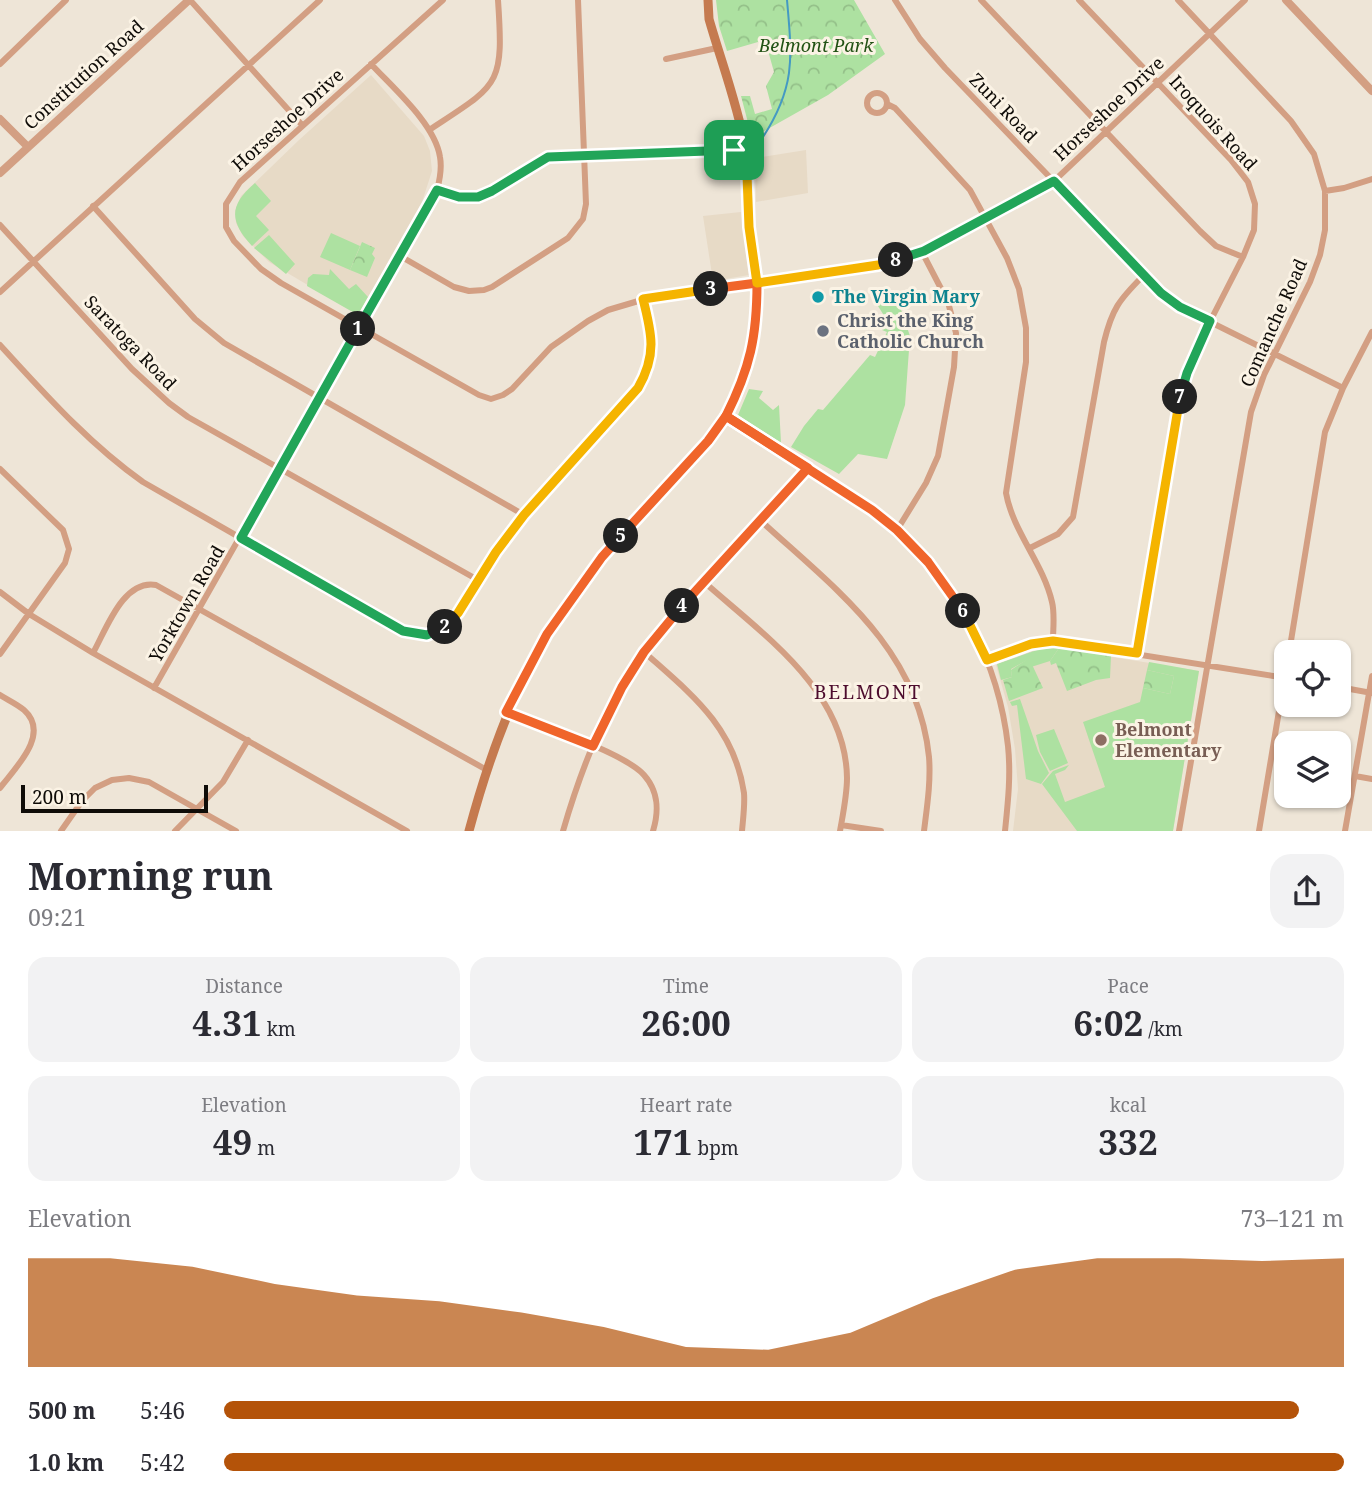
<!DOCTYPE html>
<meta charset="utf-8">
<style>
:root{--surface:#fff;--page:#f2f2f3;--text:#2b2b33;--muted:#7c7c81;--accent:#b45309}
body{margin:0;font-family:"Noto Serif",serif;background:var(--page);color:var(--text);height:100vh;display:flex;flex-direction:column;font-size:26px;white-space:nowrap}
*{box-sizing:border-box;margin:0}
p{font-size:23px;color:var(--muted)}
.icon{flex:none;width:38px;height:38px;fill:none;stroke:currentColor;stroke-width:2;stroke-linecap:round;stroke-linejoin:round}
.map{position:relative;height:831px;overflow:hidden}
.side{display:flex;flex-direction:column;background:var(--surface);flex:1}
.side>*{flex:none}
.fabs{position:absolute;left:1274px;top:640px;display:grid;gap:14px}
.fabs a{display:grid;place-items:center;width:77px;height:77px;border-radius:14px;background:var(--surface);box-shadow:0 2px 5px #0004;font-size:35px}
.scale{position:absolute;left:21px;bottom:18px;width:187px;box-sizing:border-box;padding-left:7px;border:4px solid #0f0c08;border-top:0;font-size:19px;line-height:24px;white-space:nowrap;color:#0f0c08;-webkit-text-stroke:5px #fbf3e5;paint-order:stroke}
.pin{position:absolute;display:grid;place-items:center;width:60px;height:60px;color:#fff;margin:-30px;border-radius:14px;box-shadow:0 4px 10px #0006}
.km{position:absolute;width:35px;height:35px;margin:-18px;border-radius:50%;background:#222;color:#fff;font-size:19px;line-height:35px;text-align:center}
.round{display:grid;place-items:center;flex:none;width:74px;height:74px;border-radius:21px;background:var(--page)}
.headline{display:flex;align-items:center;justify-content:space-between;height:119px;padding:0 28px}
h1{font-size:38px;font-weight:700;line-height:52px}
.metrics{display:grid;grid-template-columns:repeat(3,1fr);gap:10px;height:119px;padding:7px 28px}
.metrics div{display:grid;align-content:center;border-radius:18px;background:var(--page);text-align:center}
.metrics b{font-size:35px;font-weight:700}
.metrics small{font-size:19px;font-weight:400}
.metrics p{font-size:19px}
.chart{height:196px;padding:14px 28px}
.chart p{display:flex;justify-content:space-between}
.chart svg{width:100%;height:126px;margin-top:7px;fill:var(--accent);opacity:.7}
ul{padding:0 28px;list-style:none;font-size:23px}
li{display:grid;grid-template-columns:112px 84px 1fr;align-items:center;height:52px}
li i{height:18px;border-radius:9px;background:var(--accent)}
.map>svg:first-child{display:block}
.built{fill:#e7dac6}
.green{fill:#ade1a1}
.park{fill:url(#park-crowns)}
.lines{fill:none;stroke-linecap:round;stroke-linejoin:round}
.stream{stroke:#449ac3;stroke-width:2}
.minor{stroke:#d39f83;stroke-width:6}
.tertiary{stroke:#d39f83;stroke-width:8}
.secondary{stroke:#c57a4f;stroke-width:9}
.split-1-casing{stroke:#fff;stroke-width:14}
.split-2-casing{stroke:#fff;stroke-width:14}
.split-3-casing{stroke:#fff;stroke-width:14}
.split-4-casing{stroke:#fff;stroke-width:14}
.split-5-casing{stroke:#fff;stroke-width:14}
.split-6-casing{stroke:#fff;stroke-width:14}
.split-7-casing{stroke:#fff;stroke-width:14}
.split-8-casing{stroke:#fff;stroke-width:14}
.split-9-casing{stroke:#fff;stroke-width:14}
.split-1{stroke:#22a559;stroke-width:9}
.split-2{stroke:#22a559;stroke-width:9}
.split-3{stroke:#f5b400;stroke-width:9}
.split-4{stroke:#f0652b;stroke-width:9}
.split-5{stroke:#f0652b;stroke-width:9}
.split-6{stroke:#f0652b;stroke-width:9}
.split-7{stroke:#f5b400;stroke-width:9}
.split-8{stroke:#22a559;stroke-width:9}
.split-9{stroke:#f5b400;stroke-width:9}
.culture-dot{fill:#0f9aa8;stroke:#fbf3e5;stroke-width:2.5}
.worship-dot{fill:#6b7280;stroke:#fbf3e5;stroke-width:2.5}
.education-dot{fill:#8d6e63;stroke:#fbf3e5;stroke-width:2.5}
.labels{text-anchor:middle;stroke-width:6;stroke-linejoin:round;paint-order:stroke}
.park-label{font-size:18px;font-style:italic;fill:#225214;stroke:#fbf3e5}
.street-label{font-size:18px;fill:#0f0c08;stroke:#fbf3e5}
.culture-label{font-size:18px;font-weight:bold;fill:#0d838f;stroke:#fbf3e5;text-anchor:start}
.worship-label{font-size:18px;font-weight:bold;fill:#5b616d;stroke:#fbf3e5;text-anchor:start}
.education-label{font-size:18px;font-weight:bold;fill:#785e54;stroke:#fbf3e5;text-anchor:start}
.neighbourhood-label{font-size:19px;letter-spacing:2px;fill:#4d0c2d;stroke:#fbf3e5}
</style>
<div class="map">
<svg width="1372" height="831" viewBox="0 0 1372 831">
<defs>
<pattern id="park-crowns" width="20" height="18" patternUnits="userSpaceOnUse" patternTransform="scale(1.75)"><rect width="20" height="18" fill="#ade1a1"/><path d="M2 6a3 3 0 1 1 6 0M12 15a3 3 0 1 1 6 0" fill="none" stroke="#94c089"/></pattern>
</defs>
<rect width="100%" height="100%" fill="#eee5d7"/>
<!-- built -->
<path class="built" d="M371,75L424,136L430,151L432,171L422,202L358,315L269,262L243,236L236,223L235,211L241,196L299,140Z
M806,150L808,193L756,202L755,158Z
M741,212L749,275L713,281L703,216Z
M1057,648L1199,671L1173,831H1013L1018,789L1015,749L1008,707L996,665L1032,650Z"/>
<!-- green -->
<path class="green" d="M255,183L271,201L256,216L269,230L252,246C229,221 229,205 255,183Z
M331,233L360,246L350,270L320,257Z
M269,235L295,264L286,274L254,248Z
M330,269L349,289L356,284L368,297L358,315L307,286L308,278L313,274L329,275Z
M878,288L879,295L895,292L910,336L905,405L887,459L858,454L839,474L791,447L804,426L818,409L823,410L870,355L875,357L887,332L882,330L883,314L868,290Z
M749,389L763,391L759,398L773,410L779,405L781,443L738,415Z
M1059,648L1050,661L1031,667L1029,659L1011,669L1012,677L1001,680L997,664L1040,649Z
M1149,662L1199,671L1173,831H1077L1042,784L1053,771L1069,765L1065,770L1055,774L1065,802L1105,787L1083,722L1140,702L1143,688L1170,694L1174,676L1147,670Z
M1020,699L1038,751L1049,773L1041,784L1026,779L1017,705L1012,706L1010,702Z
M1054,729L1068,763L1050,771L1040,752L1036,735Z"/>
<!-- park -->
<path class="park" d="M716,0H854L885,54L828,95L752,138L741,96H750L755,114L772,109L766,86L774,72L765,40L727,51L719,26Z
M362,242L375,248L372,254L375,258L367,277L350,270Z
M1059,648L1111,656L1110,678L1096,680L1067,691L1056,663L1051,665L1050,661Z
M1029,658L1043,688L1009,701L1003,680L1012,677L1011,670Z
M1147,670L1174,676L1170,694L1143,688Z"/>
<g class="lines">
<!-- stream -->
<path class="stream" d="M763,137C796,86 792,57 787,0"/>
<!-- minor -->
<path class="minor" d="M190,0L302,125
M443,0L240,182L226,204V227L234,241L261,269L281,283L479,395L491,399L503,395L512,389L551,347L588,321L608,310L662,294L878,265L922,252L986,219L1054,181L1245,0
M895,0L920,39L945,68L1161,293L1180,307L1343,388
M981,0L1200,231L1216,246L1243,257
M1079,0L1231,160L1248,182L1255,204L1254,230L1243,257L1197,347L1180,397L1137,653
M1178,0L1291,121L1314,154L1325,191V230L1320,255L1310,282L1264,375L1251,412L1179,831
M666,59L717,48
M0,64L66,0
M867 103a10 10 0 1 1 20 0a10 10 0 1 1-20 0Z
M887,104L895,108L970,190L1007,258L1019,289L1026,328V362L1006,493C1013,532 1043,563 1052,602C1055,614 1053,628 1053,641
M429,130C499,84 504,87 498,0
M437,190L459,197L478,196L492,191L548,157L746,149
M1325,191L1344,188L1372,179
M93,206L195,319L224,343L524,515
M0,225L132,369L169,403L188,417L478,580
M400,256L454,287L469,291L484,290L492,287L568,238L583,219L586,204L578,0
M0,292L320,0
M0,345C45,394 88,443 143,482L403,631C422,638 437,634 452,620L496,552L524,515L638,388C657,355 652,334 643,299
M726,416C782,452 843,485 895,528C958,581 999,665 1008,746C1011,775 1008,802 1005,831
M0,469L63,530L69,549L65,563L0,654
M760,520C834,588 918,648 929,757C931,781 927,807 924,831
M897,530L926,483L938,456L954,367L956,333L948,302L922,252
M1030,548L1058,534L1073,517L1104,342C1112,309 1119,300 1143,276
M703,581C762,634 846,690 847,778C847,795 843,814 840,831
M0,592L29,614L93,653L407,831
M644,652C691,694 734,726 744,793C745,805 743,819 742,831
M93,653C106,630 123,579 156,585L485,769
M1289,653L1325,432L1343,388L1372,332
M987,660L1031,644L1053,641L1286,678
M1339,687L1372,693
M154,688L437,190C440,179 442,168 440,157C435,124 393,88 371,64
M0,695C8,700 17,704 24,710C51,734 15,768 0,788
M506,712C537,724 625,753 644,775C659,792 659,811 653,831
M1355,776L1372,779
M841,825L881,831
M61,831L82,801L95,788L112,780L129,778L149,782L236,831
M175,831L223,782L248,740
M563,831C581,769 606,704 644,651C692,585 753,528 808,468
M1259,831L1286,669
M1345,831L1372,676"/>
<!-- tertiary -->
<path class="tertiary" d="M1286,0L1372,91
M0,119L28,147
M0,173L189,0"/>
<!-- secondary -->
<path class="secondary" d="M469,831C497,727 532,642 602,558C655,493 729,441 751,356C762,311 754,275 749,230C746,202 750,174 745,146C737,103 721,61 709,19L708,0"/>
</g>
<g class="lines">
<!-- split-1 casing -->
<g class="split-1-casing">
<path id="split-1" d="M358,329L437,190L459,197H478L492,191L548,157L734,150"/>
</g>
<!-- split-2 casing -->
<g class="split-2-casing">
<path id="split-2" d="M358,329L241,538L403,631L427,635L445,627"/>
</g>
<!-- split-3 casing -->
<g class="split-3-casing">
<path id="split-3" d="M445,627L458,613L496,552L524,515L638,388C657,355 652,334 643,299L711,289"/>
</g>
<!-- split-4 casing -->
<g class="split-4-casing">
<path id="split-4" d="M682,606L808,468L726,416C750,368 757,337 757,283L711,289"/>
</g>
<!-- split-5 casing -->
<g class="split-5-casing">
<path id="split-5" d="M621,536L602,557L547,634L506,712L593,746L622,687L644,652L682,606"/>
</g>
<!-- split-6 casing -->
<g class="split-6-casing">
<path id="split-6" d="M621,536L708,441L726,416L872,510L897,530L928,562L963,611"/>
</g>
<!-- split-7 casing -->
<g class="split-7-casing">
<path id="split-7" d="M963,611L987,660L1031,644L1053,641L1137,653L1180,397"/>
</g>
<!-- split-8 casing -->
<g class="split-8-casing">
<path id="split-8" d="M896,260L924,251L1054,181L1161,293L1180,307L1210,321L1187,373L1180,397"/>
</g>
<!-- split-9 casing -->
<g class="split-9-casing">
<path id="split-9" d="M734,150L746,149L749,227L757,283L878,265L896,260"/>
</g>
<!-- split-1 -->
<use href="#split-1" class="split-1"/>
<!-- split-2 -->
<use href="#split-2" class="split-2"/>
<!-- split-3 -->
<use href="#split-3" class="split-3"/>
<!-- split-4 -->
<use href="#split-4" class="split-4"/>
<!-- split-5 -->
<use href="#split-5" class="split-5"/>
<!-- split-6 -->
<use href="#split-6" class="split-6"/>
<!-- split-7 -->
<use href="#split-7" class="split-7"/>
<!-- split-8 -->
<use href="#split-8" class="split-8"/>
<!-- split-9 -->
<use href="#split-9" class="split-9"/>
</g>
<!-- markers -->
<circle class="culture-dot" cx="818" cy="297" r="7"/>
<circle class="worship-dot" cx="823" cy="331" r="7"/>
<circle class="education-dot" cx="1101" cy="740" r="7"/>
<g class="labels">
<!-- park labels -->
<g class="park-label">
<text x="816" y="52">Belmont Park</text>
</g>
<!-- street labels -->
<g class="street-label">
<text transform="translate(84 75) rotate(-42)" y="6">Constitution Road</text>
<text transform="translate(1003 108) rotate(46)" y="6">Zuni Road</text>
<text transform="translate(1109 109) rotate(-43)" y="6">Horseshoe Drive</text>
<text transform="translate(288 120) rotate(-42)" y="6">Horseshoe Drive</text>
<text transform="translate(1213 123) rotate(48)" y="6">Iroquois Road</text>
<text transform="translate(1274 323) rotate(-66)" y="6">Comanche Road</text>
<text transform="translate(130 343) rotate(46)" y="6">Saratoga Road</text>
<text transform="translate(187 604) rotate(-60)" y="6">Yorktown Road</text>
</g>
<!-- culture labels -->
<g class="culture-label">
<text x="832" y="303">The Virgin Mary</text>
</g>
<!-- worship labels -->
<g class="worship-label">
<text x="837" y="327">Christ the King<tspan x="837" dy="21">Catholic Church</tspan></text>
</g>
<!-- education labels -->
<g class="education-label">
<text x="1115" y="736">Belmont<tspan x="1115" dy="21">Elementary</tspan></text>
</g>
<!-- neighbourhood labels -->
<g class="neighbourhood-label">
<text x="868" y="699">BELMONT</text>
</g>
</g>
</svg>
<div class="fabs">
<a><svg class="icon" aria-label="locate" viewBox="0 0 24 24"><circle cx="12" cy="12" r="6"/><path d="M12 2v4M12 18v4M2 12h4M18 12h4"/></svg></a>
<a><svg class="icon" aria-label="layers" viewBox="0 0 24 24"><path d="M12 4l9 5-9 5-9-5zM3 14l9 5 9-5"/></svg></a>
</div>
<div class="scale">200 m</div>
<div class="pin" style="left:734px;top:150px;background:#1e9e55"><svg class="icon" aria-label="arrive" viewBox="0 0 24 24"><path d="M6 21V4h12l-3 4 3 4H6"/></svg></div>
<b class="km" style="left:358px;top:329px">1</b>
<b class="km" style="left:445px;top:627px">2</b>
<b class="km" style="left:711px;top:289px">3</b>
<b class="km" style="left:682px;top:606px">4</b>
<b class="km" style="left:621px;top:536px">5</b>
<b class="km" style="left:963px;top:611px">6</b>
<b class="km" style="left:1180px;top:397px">7</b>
<b class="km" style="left:896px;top:260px">8</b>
</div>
<section class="side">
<div class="headline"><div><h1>Morning run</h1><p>09:21</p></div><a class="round"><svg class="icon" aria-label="share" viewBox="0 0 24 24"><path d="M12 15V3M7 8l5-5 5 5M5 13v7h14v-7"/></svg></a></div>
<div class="metrics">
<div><p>Distance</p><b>4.31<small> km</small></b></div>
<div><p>Time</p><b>26:00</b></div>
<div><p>Pace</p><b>6:02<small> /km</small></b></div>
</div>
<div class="metrics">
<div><p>Elevation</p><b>49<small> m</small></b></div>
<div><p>Heart rate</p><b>171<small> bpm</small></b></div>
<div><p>kcal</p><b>332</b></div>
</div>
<div class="chart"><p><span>Elevation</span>73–121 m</p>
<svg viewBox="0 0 160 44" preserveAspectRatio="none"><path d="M0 44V6L10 6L20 9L30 15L40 19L50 21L60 25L70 30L80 37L90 38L100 32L110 20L120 10L130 6L140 6L150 7L160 6V44z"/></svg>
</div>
<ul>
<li><b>500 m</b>5:46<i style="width:96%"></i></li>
<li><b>1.0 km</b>5:42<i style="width:100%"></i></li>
</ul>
</section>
